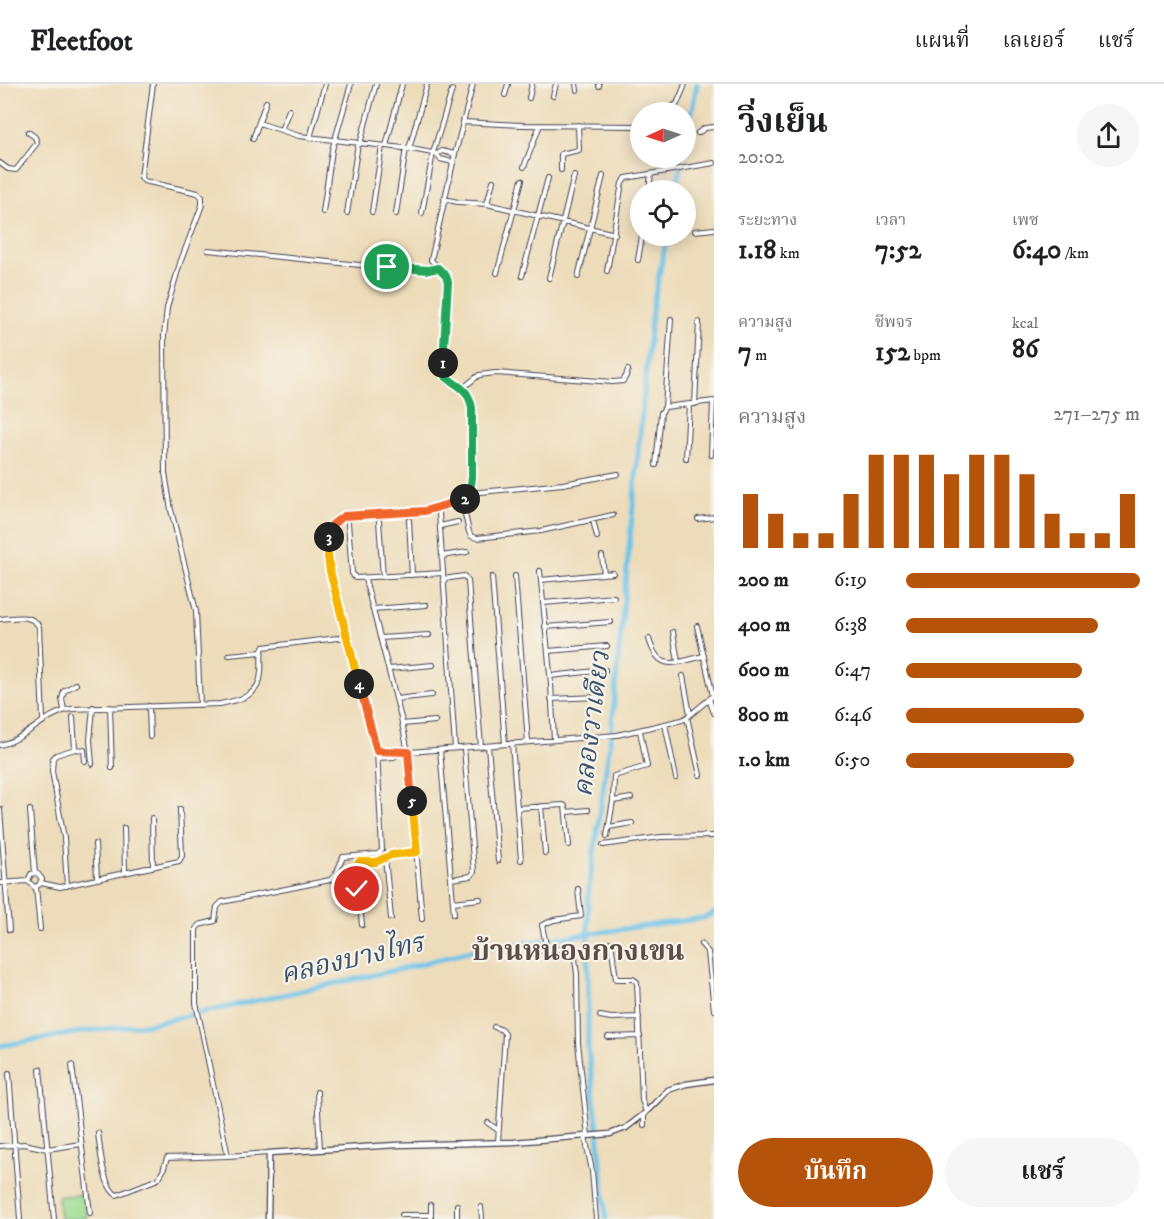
<!DOCTYPE html>
<html lang="th">
<meta charset="utf-8">
<style>
:root{--surface:#fff;--page:#f6f6f6;--text:#202124;--muted:#757577;--line:#e0e0e0;--accent:#b45309}
body{margin:0;font-family:"IM FELL DW Pica","Noto Serif Thai",serif;background:var(--page);color:var(--text);height:100vh;display:flex;flex-direction:column;font-size:22px;white-space:nowrap}
*{box-sizing:border-box;margin:0}
p{font-size:20px;color:var(--muted)}
.icon{flex:none;width:33px;height:33px;fill:none;stroke:currentColor;stroke-width:2;stroke-linecap:round;stroke-linejoin:round}
.map{position:relative;flex:1;overflow:hidden}
.sheet{display:flex;flex-direction:column;background:var(--surface);width:450px}
.sheet>*{flex:none}
.needle{width:39px;rotate:267deg}
.buttons{position:absolute;left:630px;top:18px;display:grid;gap:12px}
.buttons a{display:grid;place-items:center;width:66px;height:66px;border-radius:50%;background:var(--surface);box-shadow:0 3px 15px #0003;font-size:30px}
.pin{position:absolute;display:grid;place-items:center;width:51px;height:51px;color:#fff;margin:-26px;border:3px solid #fff;border-radius:50%;box-shadow:0 2px 6px #0007}
.km{position:absolute;width:30px;height:30px;margin:-15px;border-radius:50%;background:#222;color:#fff;font-size:16px;line-height:30px;text-align:center}
.round{display:grid;place-items:center;flex:none;width:63px;height:63px;border-radius:32px;background:var(--page)}
.overview{display:flex;align-items:center;justify-content:space-between;height:102px;padding:0 24px}
h1{font-size:33px;font-weight:700;line-height:45px}
.metrics{display:grid;grid-template-columns:repeat(3,1fr);gap:9px;height:102px;padding:6px 24px}
.metrics div{display:grid;align-content:center}
.metrics b{font-size:26px;font-weight:700}
.metrics small{font-size:16px;font-weight:400}
.metrics p{font-size:16px}
.chart{height:168px;padding:12px 24px}
.chart p{display:flex;justify-content:space-between}
.chart svg{width:100%;height:108px;margin-top:6px;stroke:var(--accent);stroke-width:6}
.cta{display:flex;gap:12px;margin-top:auto;padding:12px 24px}
.cta a{flex:1;height:69px;border-radius:36px;background:var(--accent);color:#fff;font-size:24px;font-weight:700;line-height:69px;text-align:center}
.cta a+a{background:var(--page);color:var(--text)}
ul{padding:0 24px;list-style:none;font-size:20px}
li{display:grid;grid-template-columns:96px 72px 1fr;align-items:center;height:45px}
li i{height:15px;border-radius:8px;background:var(--accent)}
header{display:flex;align-items:center;gap:36px;box-sizing:border-box;height:84px;padding:0 30px;background:var(--surface);border-bottom:2px solid var(--line)}
header strong{font-size:28px}
nav{display:flex;gap:33px;margin-inline-start:auto;font-size:21px}
main{display:flex;flex:1;min-height:0}
.map>svg:first-child{display:block}
.green{fill:#9dde94;stroke:#608068;stroke-width:1.5}
.lines{fill:none;stroke-linecap:round;stroke-linejoin:round}
.canal{stroke:#6cc3e9;stroke-width:5}
.minor-casing{stroke:#403e4e;stroke-width:6}
.tertiary-casing{stroke:#403e4e;stroke-width:7}
.minor{stroke:#fff;stroke-width:4}
.tertiary{stroke:#fff;stroke-width:4.5}
.split-1-casing{stroke:#fff;stroke-width:12}
.split-2-casing{stroke:#fff;stroke-width:12}
.split-3-casing{stroke:#fff;stroke-width:12}
.split-4-casing{stroke:#fff;stroke-width:12}
.split-5-casing{stroke:#fff;stroke-width:12}
.split-6-casing{stroke:#fff;stroke-width:12}
.split-1{stroke:#22a559;stroke-width:8}
.split-2{stroke:#22a559;stroke-width:8}
.split-3{stroke:#f0652b;stroke-width:8}
.split-4{stroke:#f5b400;stroke-width:8}
.split-5{stroke:#f0652b;stroke-width:8}
.split-6{stroke:#f5b400;stroke-width:8}
.labels{text-anchor:middle;stroke-width:4.5;stroke-linejoin:round;paint-order:stroke}
.water-label{font-size:27px;font-style:italic;fill:#38526f;stroke:#f7f3e8}
.quarter-label{font-size:28px;font-weight:bold;fill:#5d4d4b;stroke:#f7f3e8}
</style>
<header>
<strong>Fleetfoot</strong>
<nav><a>แผนที่</a><a>เลเยอร์</a><a>แชร์</a></nav>
</header>
<main>
<div class="map">
<svg width="714" height="1135" viewBox="0 0 714 1135">
<rect width="100%" height="100%" fill="#f7f3e8"/>
<filter id="ink" filterUnits="userSpaceOnUse"><feTurbulence type="fractalNoise" baseFrequency=".0167" numOctaves="2"/><feDisplacementMap in="SourceGraphic" scale="12" xChannelSelector="R" yChannelSelector="G"/><feConvolveMatrix kernelMatrix="1 2 1 2 8 2 1 2 1" color-interpolation-filters="sRGB"/></filter>
<filter id="wash" filterUnits="userSpaceOnUse"><feTurbulence type="fractalNoise" baseFrequency=".008" numOctaves="4" result="noise"/><feDisplacementMap in="SourceGraphic" scale="24" xChannelSelector="R" yChannelSelector="G"/><feGaussianBlur stdDeviation="1.35" result="paint"/><feColorMatrix in="noise" values="0 0 0 0 0 0 0 0 0 0 0 0 0 0 0 0 0 1.4 0 .05"/><feComposite in="paint" operator="in"/></filter>
<g filter="url(#wash)">
<rect width="100%" height="100%" fill="#eddcba"/>
<!-- green -->
<path class="green" d="M85,1111L87,1135H60L58,1112Z"/>
<g class="lines">
<!-- canal -->
<path class="canal" d="M686,58L697,0
M676,106L682,74
M0,962L86,947L149,940L401,885L483,864L704,834L714,829
M606,1135L598,1047L588,964V811L611,650L652,226L667,152"/>
</g>
</g>
<g filter="url(#ink)">
<g class="lines">
<!-- minor casing -->
<g class="minor-casing">
<path id="minor" d="M153,0L141,93L144,97L198,109L202,113V121L180,179L167,224L164,252L165,389L171,426L196,527L200,621
M576,0L577,6
M599,0V2
M505,11L508,0
M553,12L556,0
M529,14L532,0
M673,22L677,20C680,12 683,7 685,0
M462,38L522,41L640,42
M259,39L299,52L412,65L437,70L442,67L454,70
M281,46L289,26
M698,49L705,44L714,43
M310,54L325,0
M253,55L266,18
M360,60L376,0
M386,62L402,0
M409,65L427,0
M437,70L440,75L453,78
M0,79L8,85L16,86L37,59L35,53L28,48
M524,83L540,41
M561,86V70L579,66L578,41
M649,106L651,90
M444,115L458,118L487,120L615,150
M487,120L493,97
M323,128L332,66L351,0
M372,128L382,62
M347,129L358,60
M422,129L433,69L452,6
M396,130L406,64
M695,147L714,145
M208,166L400,185L429,186L438,184
M638,176L642,152
M607,187L622,99L626,94L714,79
M497,189L522,96
M522,192L548,94
M578,193L603,92
M549,194L574,92
M463,304L479,291L496,289L613,298L623,297L626,292L628,286
M695,320L699,238
M665,323L714,317
M711,371L713,317
M686,374L689,321
M656,381L661,329L665,323L671,235
M470,409L563,400L618,390
M462,417L469,448L471,452L477,454L541,447L613,431
M439,429L455,664
M698,435L714,433
M409,436L412,491
M593,436L597,453
M379,437L383,493
M348,439L352,489L355,494L443,489
M440,442L458,438
M442,472L467,468
M602,472L604,490
M540,487L551,600L554,656
M515,492L528,658
M492,493L505,660
M365,495L401,634L408,668L422,835
M443,495L464,492L468,497L481,663
M541,496L613,489
M543,519L614,513
M373,525L426,521
M0,535C14,534 32,529 39,543L43,636
M697,542L713,612
M545,543L611,538
M673,548L678,578
M380,554L429,551
M649,555C659,590 676,578 704,572
M548,567L607,562
M229,571L261,568
M389,585L433,581
M550,592L605,586
M683,592L690,630
M396,615L432,611
M551,615L598,613
M709,615L714,629
M149,622L150,653
M110,623L112,684
M64,626L62,615L64,607L76,600
M687,633L700,691
M402,640L435,637
M665,640L676,694
M512,659L521,776
M0,661C27,655 44,630 71,625L220,620C240,616 260,612 261,588C262,579 260,571 263,563L346,553
M488,662L498,777
M75,665L84,666L85,677
M440,666L454,830
M377,667H394L398,669L617,651L682,636L689,632L714,611
M378,674L394,673L398,669
M92,680L90,656L93,623
M613,717L631,714
M541,722L545,769
M517,724L563,721L565,722L569,761
M0,725L9,846
M30,726L35,789L38,790L42,795L39,801L34,803L28,797L31,790L35,789
M566,728L588,726
M152,734L153,783
M609,743L632,739
M124,744L125,788
M607,752L613,717L614,692L647,682L640,647
M95,760L97,794
M603,761L661,753L714,752
M385,774L391,834
M451,795L471,792L474,788L464,664
M0,799L28,797
M41,799L60,803L179,777L182,772L180,725
M67,802L64,754L52,687L53,674L56,671L75,665L73,633
M36,803L40,845
M453,818L480,815
M362,841L356,780L362,777L376,778L391,771L417,768
M611,858L616,895H633L637,898L642,1016L646,1028
M701,860L708,868L714,926
M547,866L542,841L554,836L581,832L578,805
M528,868L570,864L574,867L577,890L578,959L588,1052
M600,932L611,934L639,933
M494,943L502,946L505,950L498,1058
M608,953L640,952
M72,981L90,1129
M40,985L54,1135
M9,989L20,1135
M317,1008L320,1066
M488,1039L498,1046
M644,1041V1030
M98,1049C100,1064 103,1104 117,1111L158,1095L163,1087L167,1074L228,1072
M585,1052L592,1087L596,1135
M0,1062L24,1060L47,1065L81,1060
M269,1069L228,1072L196,919V845L199,841L215,837L217,823L222,818L330,796L336,790L343,773L378,770L382,766L377,667L330,487C328,472 324,449 335,437C341,430 353,431 362,430C388,428 454,431 470,409L472,324C468,303 459,304 445,292L444,257L448,198L446,192L431,176L455,70L473,0
M431,1121V1135
M457,1121V1135
M481,1123L482,1135
M402,1131H431"/>
</g>
<!-- tertiary casing -->
<g class="tertiary-casing">
<path id="tertiary" d="M268,1135L269,1069L396,1061L514,1058L610,1050L626,1044L644,1030L668,1006L686,1000L714,996"/>
</g>
<!-- minor -->
<use href="#minor" class="minor"/>
<!-- tertiary -->
<use href="#tertiary" class="tertiary"/>
</g>
</g>
<g class="lines" filter="url(#ink)">
<!-- split-1 casing -->
<g class="split-1-casing">
<path id="split-1" d="M387,183L429,186L438,184L446,192L448,198L443,279"/>
</g>
<!-- split-2 casing -->
<g class="split-2-casing">
<path id="split-2" d="M443,279L445,292C459,304 468,303 472,324V393L470,409L465,415"/>
</g>
<!-- split-3 casing -->
<g class="split-3-casing">
<path id="split-3" d="M329,453L333,440L344,432L425,427L465,415"/>
</g>
<!-- split-4 casing -->
<g class="split-4-casing">
<path id="split-4" d="M329,453L328,473L330,487L359,600"/>
</g>
<!-- split-5 casing -->
<g class="split-5-casing">
<path id="split-5" d="M359,600L377,667L408,668L412,717"/>
</g>
<!-- split-6 casing -->
<g class="split-6-casing">
<path id="split-6" d="M357,805L356,785L359,778H376L391,771L417,768L412,717"/>
</g>
<!-- split-1 -->
<use href="#split-1" class="split-1"/>
<!-- split-2 -->
<use href="#split-2" class="split-2"/>
<!-- split-3 -->
<use href="#split-3" class="split-3"/>
<!-- split-4 -->
<use href="#split-4" class="split-4"/>
<!-- split-5 -->
<use href="#split-5" class="split-5"/>
<!-- split-6 -->
<use href="#split-6" class="split-6"/>
</g>
<g class="labels">
<!-- water labels -->
<g class="water-label">
<text transform="translate(591 640) rotate(-83)" y="9">คลองวาเดียว</text>
<text transform="translate(352 874) rotate(-13)" y="9">คลองบางไทร</text>
</g>
<!-- quarter labels -->
<g class="quarter-label">
<text x="578" y="876">บ้านหนองกางเขน</text>
</g>
</g>
</svg>
<div class="buttons">
<a><svg class="needle" viewBox="-14 -14 28 28"><path d="M0-13l5 13h-10z" fill="#e53935"/><path d="M0 13l5-13h-10z" fill="#757577"/></svg></a>
<a><svg class="icon" aria-label="locate" viewBox="0 0 24 24"><circle cx="12" cy="12" r="6"/><path d="M12 2v4M12 18v4M2 12h4M18 12h4"/></svg></a>
</div>
<div class="pin" style="left:387px;top:183px;background:#1e9e55"><svg class="icon" aria-label="arrive" viewBox="0 0 24 24"><path d="M6 21V4h12l-3 4 3 4H6"/></svg></div>
<div class="pin" style="left:357px;top:805px;background:#d93025"><svg class="icon" aria-label="check" viewBox="0 0 24 24"><path d="M5 12l5 5 9-10"/></svg></div>
<b class="km" style="left:443px;top:279px">1</b>
<b class="km" style="left:465px;top:415px">2</b>
<b class="km" style="left:329px;top:453px">3</b>
<b class="km" style="left:359px;top:600px">4</b>
<b class="km" style="left:412px;top:717px">5</b>
</div>
<section class="sheet">
<div class="overview"><div><h1>วิ่งเย็น</h1><p>20:02</p></div><a class="round"><svg class="icon" aria-label="share" viewBox="0 0 24 24"><path d="M12 15V3M7 8l5-5 5 5M5 13v7h14v-7"/></svg></a></div>
<div class="metrics">
<div><p>ระยะทาง</p><b>1.18<small> km</small></b></div>
<div><p>เวลา</p><b>7:52</b></div>
<div><p>เพซ</p><b>6:40<small> /km</small></b></div>
</div>
<div class="metrics">
<div><p>ความสูง</p><b>7<small> m</small></b></div>
<div><p>ชีพจร</p><b>152<small> bpm</small></b></div>
<div><p>kcal</p><b>86</b></div>
</div>
<div class="chart"><p><span>ความสูง</span>271–275 m</p>
<svg viewBox="0 0 160 44" preserveAspectRatio="none"><path d="M5 44V22M15 44V30M25 44V38M35 44V38M45 44V22M55 44V6M65 44V6M75 44V6M85 44V14M95 44V6M105 44V6M115 44V14M125 44V30M135 44V38M145 44V38M155 44V22"/></svg>
</div>
<ul>
<li><b>200 m</b>6:19<i style="width:100%"></i></li>
<li><b>400 m</b>6:38<i style="width:82%"></i></li>
<li><b>600 m</b>6:47<i style="width:75%"></i></li>
<li><b>800 m</b>6:46<i style="width:76%"></i></li>
<li><b>1.0 km</b>6:50<i style="width:72%"></i></li>
</ul>
<div class="cta"><a>บันทึก</a><a>แชร์</a></div>
</section>
</main>
